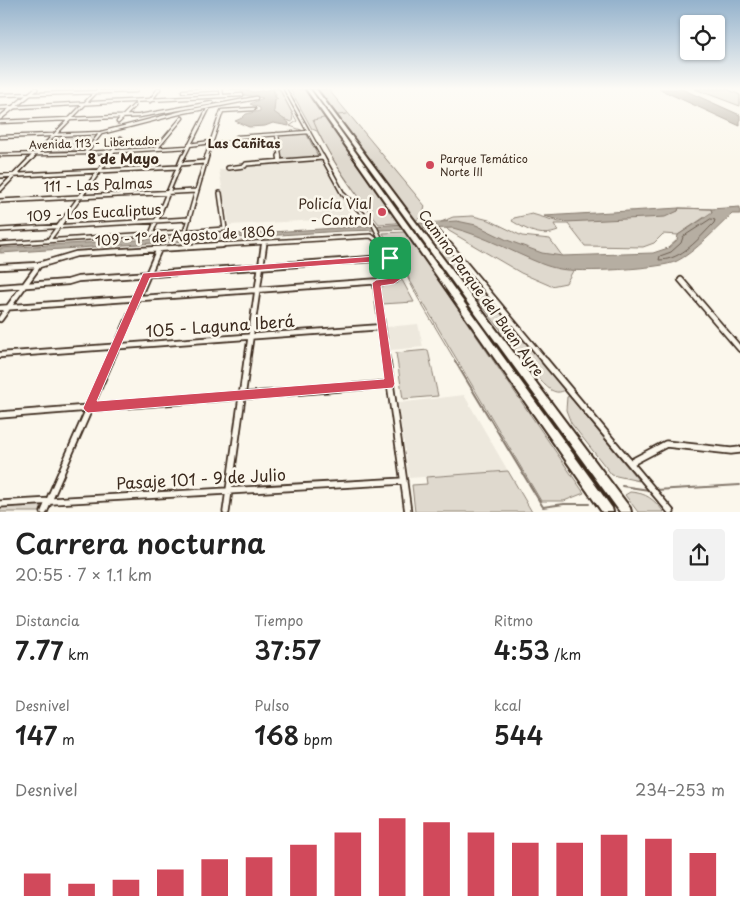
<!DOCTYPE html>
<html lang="es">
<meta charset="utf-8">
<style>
:root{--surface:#fff;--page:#f2f2f2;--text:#222;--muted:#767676;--accent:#d1495b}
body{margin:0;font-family:"Playpen Sans",sans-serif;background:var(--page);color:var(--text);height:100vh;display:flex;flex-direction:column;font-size:19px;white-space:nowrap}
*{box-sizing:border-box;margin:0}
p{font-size:16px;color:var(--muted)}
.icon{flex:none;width:28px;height:28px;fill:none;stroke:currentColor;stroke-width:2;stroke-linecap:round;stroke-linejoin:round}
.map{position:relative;height:512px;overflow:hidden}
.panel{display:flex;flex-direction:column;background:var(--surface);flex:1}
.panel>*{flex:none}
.buttons{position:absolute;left:680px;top:15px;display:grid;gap:10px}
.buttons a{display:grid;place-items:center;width:45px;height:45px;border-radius:5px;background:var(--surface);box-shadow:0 1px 4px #0004;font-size:25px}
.pin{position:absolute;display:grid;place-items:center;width:42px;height:42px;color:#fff;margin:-21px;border-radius:10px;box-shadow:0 2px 8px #0006}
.round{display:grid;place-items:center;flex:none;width:52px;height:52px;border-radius:5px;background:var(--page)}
.headline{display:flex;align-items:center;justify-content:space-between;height:85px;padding:0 15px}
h1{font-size:28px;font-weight:600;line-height:38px}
.metrics{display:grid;grid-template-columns:repeat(3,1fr);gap:8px;height:85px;padding:5px 15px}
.metrics div{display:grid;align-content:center}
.metrics b{font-size:25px;font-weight:600}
.metrics small{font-size:14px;font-weight:400}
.metrics p{font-size:14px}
.chart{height:140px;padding:10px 15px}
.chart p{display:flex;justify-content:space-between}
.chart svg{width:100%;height:90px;margin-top:5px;stroke:var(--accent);stroke-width:6}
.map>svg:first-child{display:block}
.built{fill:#ede8dd}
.green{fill:#dfd9ce;stroke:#8d8276}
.water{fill:#b6aea2;stroke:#85796d}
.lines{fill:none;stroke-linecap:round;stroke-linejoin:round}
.shore{stroke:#6c5f53;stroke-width:1}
.stream-far1{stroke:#85796d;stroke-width:1}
.stream{stroke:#85796d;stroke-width:2}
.street-far3-casing{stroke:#3b2a1e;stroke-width:5}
.street-far2-casing{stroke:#3b2a1e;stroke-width:6}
.street-far1-casing{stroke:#3b2a1e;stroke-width:8}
.street-casing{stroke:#3b2a1e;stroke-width:9}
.secondary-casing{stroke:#3b2a1e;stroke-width:5.5}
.highway-casing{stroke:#3b2a1e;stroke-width:4}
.street-far3{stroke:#fbf7ec;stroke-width:2.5}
.street-far2{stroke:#fbf7ec;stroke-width:3}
.street-far1{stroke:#fbf7ec;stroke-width:4.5}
.street{stroke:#fbf7ec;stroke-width:5.5}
.secondary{stroke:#fbf7ec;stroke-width:3}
.highway{fill:#fbf7ec;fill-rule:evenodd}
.route{fill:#d1495b;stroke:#fff;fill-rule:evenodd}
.poi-dot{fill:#d1495b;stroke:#fbf7ec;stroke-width:2}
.labels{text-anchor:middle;stroke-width:5;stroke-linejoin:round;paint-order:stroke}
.far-street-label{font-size:11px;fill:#3b2a1e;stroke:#fbf7ec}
.far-poi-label{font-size:11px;fill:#3b2a1e;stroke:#fbf7ec;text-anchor:start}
.far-neighbourhood-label{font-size:12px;font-weight:bold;fill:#3b2a1e;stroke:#fbf7ec}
.far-quarter-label{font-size:14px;font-weight:bold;fill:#3b2a1e;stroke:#fbf7ec}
.street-label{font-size:14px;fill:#3b2a1e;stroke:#fbf7ec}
.poi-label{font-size:14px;fill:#3b2a1e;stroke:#fbf7ec;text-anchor:end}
.near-street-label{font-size:16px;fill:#3b2a1e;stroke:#fbf7ec}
</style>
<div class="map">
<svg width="740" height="512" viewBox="0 0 740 512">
<rect width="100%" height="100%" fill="#fbf7ec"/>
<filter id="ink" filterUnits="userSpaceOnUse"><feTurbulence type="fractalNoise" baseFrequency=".02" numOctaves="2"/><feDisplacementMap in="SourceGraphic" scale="10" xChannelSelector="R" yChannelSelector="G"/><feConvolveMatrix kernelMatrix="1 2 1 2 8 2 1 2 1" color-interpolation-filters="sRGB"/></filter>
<g filter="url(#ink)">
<!-- built -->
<path class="built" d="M321,160L353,218L229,225L219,170Z
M418,324L423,347L390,350L387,327Z
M464,395L508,471L409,478L398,403Z"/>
<!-- green -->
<path class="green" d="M273,89H280L293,115L292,122L283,119L273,112L276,94Z
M290,89H328L425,206L423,215L414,222L379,224C355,195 335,165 317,131L312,129Z
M695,89H727L740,95V106Z
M306,133L319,158L283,161L278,135Z
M98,134L85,150L41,152L56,136Z
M679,208L711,209L712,212L678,235L663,234L654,243L643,247L585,246L568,224H554L558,231C541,238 527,230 512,221L514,218L532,214L559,222L678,211Z
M473,216L489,220L522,236L550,239L573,271L566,283L551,286L521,273L449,231L441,222L453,217Z
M423,231H434L565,390C555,396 548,388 541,381Z
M405,232L584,493L564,501H541L409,279L407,270L394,245H389L383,233Z
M402,280L414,302L382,304L380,287Z
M428,350L438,396L403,399L396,353Z
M569,396L639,481L612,475L571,423L566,410L567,397Z
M508,471L532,512H415L412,485L427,484L426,477Z
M630,492C647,493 653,499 664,512H638L625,495Z
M49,501L44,512H0V504Z"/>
<!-- water -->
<path class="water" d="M230,89H242L254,92L273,89L275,97L278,99L275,100L274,112L289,123V126L273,123L265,126L249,127L235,121L242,118L246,114L260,111V108L250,104L263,98L244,95L240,90Z
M659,89H682L740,115V126Z
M740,207V214H732C718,227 694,253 677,261C662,269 578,273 560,269C554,268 547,266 542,264C512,252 485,236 453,228L342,231L0,253V248L457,221L476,225L507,240L542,253L562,256L653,253L668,248L677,240L678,235L712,213L711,209Z
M679,208L678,211L665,217L566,222L544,216Z"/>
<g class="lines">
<!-- shore -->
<path class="shore" d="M711,219L715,220L714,223C699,238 682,260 659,260L660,256L671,252L681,243L683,237Z"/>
<!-- stream-far1 -->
<path class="stream-far1" d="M279,89L297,121L290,126L304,131
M338,115L347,114
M324,118L313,120C325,150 343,176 363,202L361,203
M679,208L711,209
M391,245L418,298L456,362"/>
<!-- stream -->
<path class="stream" d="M455,361L543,507L564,504H589
M622,486L649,490
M656,490L740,485"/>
<!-- street-far3 casing -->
<g class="street-far3-casing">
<path id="street-far3" d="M285,89L323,158
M183,91L221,89L222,96
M0,95L136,91
M150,101L159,89
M0,108L242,95
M0,122L139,116L212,103
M118,122L134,106
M277,134L280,158
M0,137L101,133L183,112L256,98
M211,144L233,143L237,137L309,132
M189,145L211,142
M156,149L182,118
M85,153L101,133
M0,155L88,153L188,147
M32,158L99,89
M109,158L121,138
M183,158L209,107
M206,158L222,111L254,109"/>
</g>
<!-- street-far2 casing -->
<g class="street-far2-casing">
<path id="street-far2" d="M279,156L280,162
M322,156L343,194L374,225L384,246
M180,164L205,162
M228,168L245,166L246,164L323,158
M0,176L178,167
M0,190L33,156
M0,201L196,191
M0,230L189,219
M185,232L207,156
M438,232L450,246
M151,234L183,156
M48,241L110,156
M0,244L225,229L220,193
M201,246L371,236L375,239L378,246
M264,246V244"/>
</g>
<!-- street-far1 casing -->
<g class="street-far1-casing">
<path id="street-far1" d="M378,245L383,258
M449,245L546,362
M0,267L39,265L76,254L222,245
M681,280L740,349
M376,283L387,362
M0,287L68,282L78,279L386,258
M0,308L395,280L397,275L384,245
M0,319L39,265
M0,355L382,327
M110,362L159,249
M247,362L264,245"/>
</g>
<!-- street casing -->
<g class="street-casing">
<path id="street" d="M387,361L408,512
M545,361L671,512
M0,415L390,384
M630,463L666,444L731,451L740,450
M0,504L404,481
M44,512L110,361
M226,512L247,361"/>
</g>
<!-- secondary casing -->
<g class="secondary-casing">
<path id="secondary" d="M0,118L36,89"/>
</g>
<!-- highway casing -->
<g class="highway-casing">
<path id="highway" d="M306,89H310L612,508L613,512H602Z
M312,89H316L630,508L631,512H620Z"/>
</g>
<!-- street-far3 -->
<use href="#street-far3" class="street-far3"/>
<!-- street-far2 -->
<use href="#street-far2" class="street-far2"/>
<!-- street-far1 -->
<use href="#street-far1" class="street-far1"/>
<!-- street -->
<use href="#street" class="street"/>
<!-- secondary -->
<use href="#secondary" class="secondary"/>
<!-- highway -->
<use href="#highway" class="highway"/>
</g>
</g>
<!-- sky -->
<linearGradient id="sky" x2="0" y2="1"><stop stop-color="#94b2cc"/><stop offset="0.55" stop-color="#fdfbf6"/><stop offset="1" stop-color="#fdfbf6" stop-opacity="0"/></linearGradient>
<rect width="740" height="161" fill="url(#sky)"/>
<!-- route -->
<path class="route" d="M390,255L394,258L401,279L394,284L381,286L395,384L393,388L88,413L85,411L83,408L143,273ZM387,261L392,278L376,280L372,283L384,379L97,401L150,278Z"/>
<!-- markers -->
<g class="poi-dot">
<circle cx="430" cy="165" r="5"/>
<circle cx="382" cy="212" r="5"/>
</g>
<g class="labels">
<!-- far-street labels -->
<g class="far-street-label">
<text transform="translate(94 143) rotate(-2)" y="4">Avenida 113 - Libertador</text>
</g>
<!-- far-poi labels -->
<g class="far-poi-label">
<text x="440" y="163">Parque Temático<tspan x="440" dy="13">Norte III</tspan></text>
</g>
<!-- far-neighbourhood labels -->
<g class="far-neighbourhood-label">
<text x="244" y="148">Las Cañitas</text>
</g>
<!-- far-quarter labels -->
<g class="far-quarter-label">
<text x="123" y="164">8 de Mayo</text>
</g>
<!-- street labels -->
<g class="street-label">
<text transform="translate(98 185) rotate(-2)" y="5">111 - Las Palmas</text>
<text transform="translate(94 213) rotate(-3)" y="5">109 - Los Eucaliptus</text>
<text transform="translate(185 236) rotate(-3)" y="5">109 - 1° de Agosto de 1806</text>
<text transform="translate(481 293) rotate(54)" y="5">Camino Parque del Buen Ayre</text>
</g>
<!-- poi labels -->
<g class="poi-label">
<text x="372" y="209">Policía Vial<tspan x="372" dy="16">- Control</tspan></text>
</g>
<!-- near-street labels -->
<g class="near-street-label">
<text transform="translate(220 326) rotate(-4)" y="6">105 - Laguna Iberá</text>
<text transform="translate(201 479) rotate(-3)" y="6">Pasaje 101 - 9 de Julio</text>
</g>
</g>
</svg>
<div class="buttons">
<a><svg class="icon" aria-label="locate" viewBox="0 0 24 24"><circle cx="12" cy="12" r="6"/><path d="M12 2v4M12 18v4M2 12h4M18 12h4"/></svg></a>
</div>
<div class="pin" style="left:390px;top:258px;background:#1e9e55"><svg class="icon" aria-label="arrive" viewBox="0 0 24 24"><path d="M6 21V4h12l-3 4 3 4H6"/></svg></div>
</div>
<section class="panel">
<div class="headline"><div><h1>Carrera nocturna</h1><p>20:55 · 7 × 1.1 km</p></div><a class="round"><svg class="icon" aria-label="share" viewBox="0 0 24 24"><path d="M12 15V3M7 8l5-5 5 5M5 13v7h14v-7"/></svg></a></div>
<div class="metrics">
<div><p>Distancia</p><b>7.77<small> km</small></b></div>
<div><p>Tiempo</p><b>37:57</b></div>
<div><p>Ritmo</p><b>4:53<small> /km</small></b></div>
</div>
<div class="metrics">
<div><p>Desnivel</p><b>147<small> m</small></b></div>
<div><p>Pulso</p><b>168<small> bpm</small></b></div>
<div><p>kcal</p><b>544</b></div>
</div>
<div class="chart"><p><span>Desnivel</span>234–253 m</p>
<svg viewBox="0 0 160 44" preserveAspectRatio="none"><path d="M5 44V33M15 44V38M25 44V36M35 44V31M45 44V26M55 44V25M65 44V19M75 44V13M85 44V6M95 44V8M105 44V13M115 44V18M125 44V18M135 44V14M145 44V16M155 44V23"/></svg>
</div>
</section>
